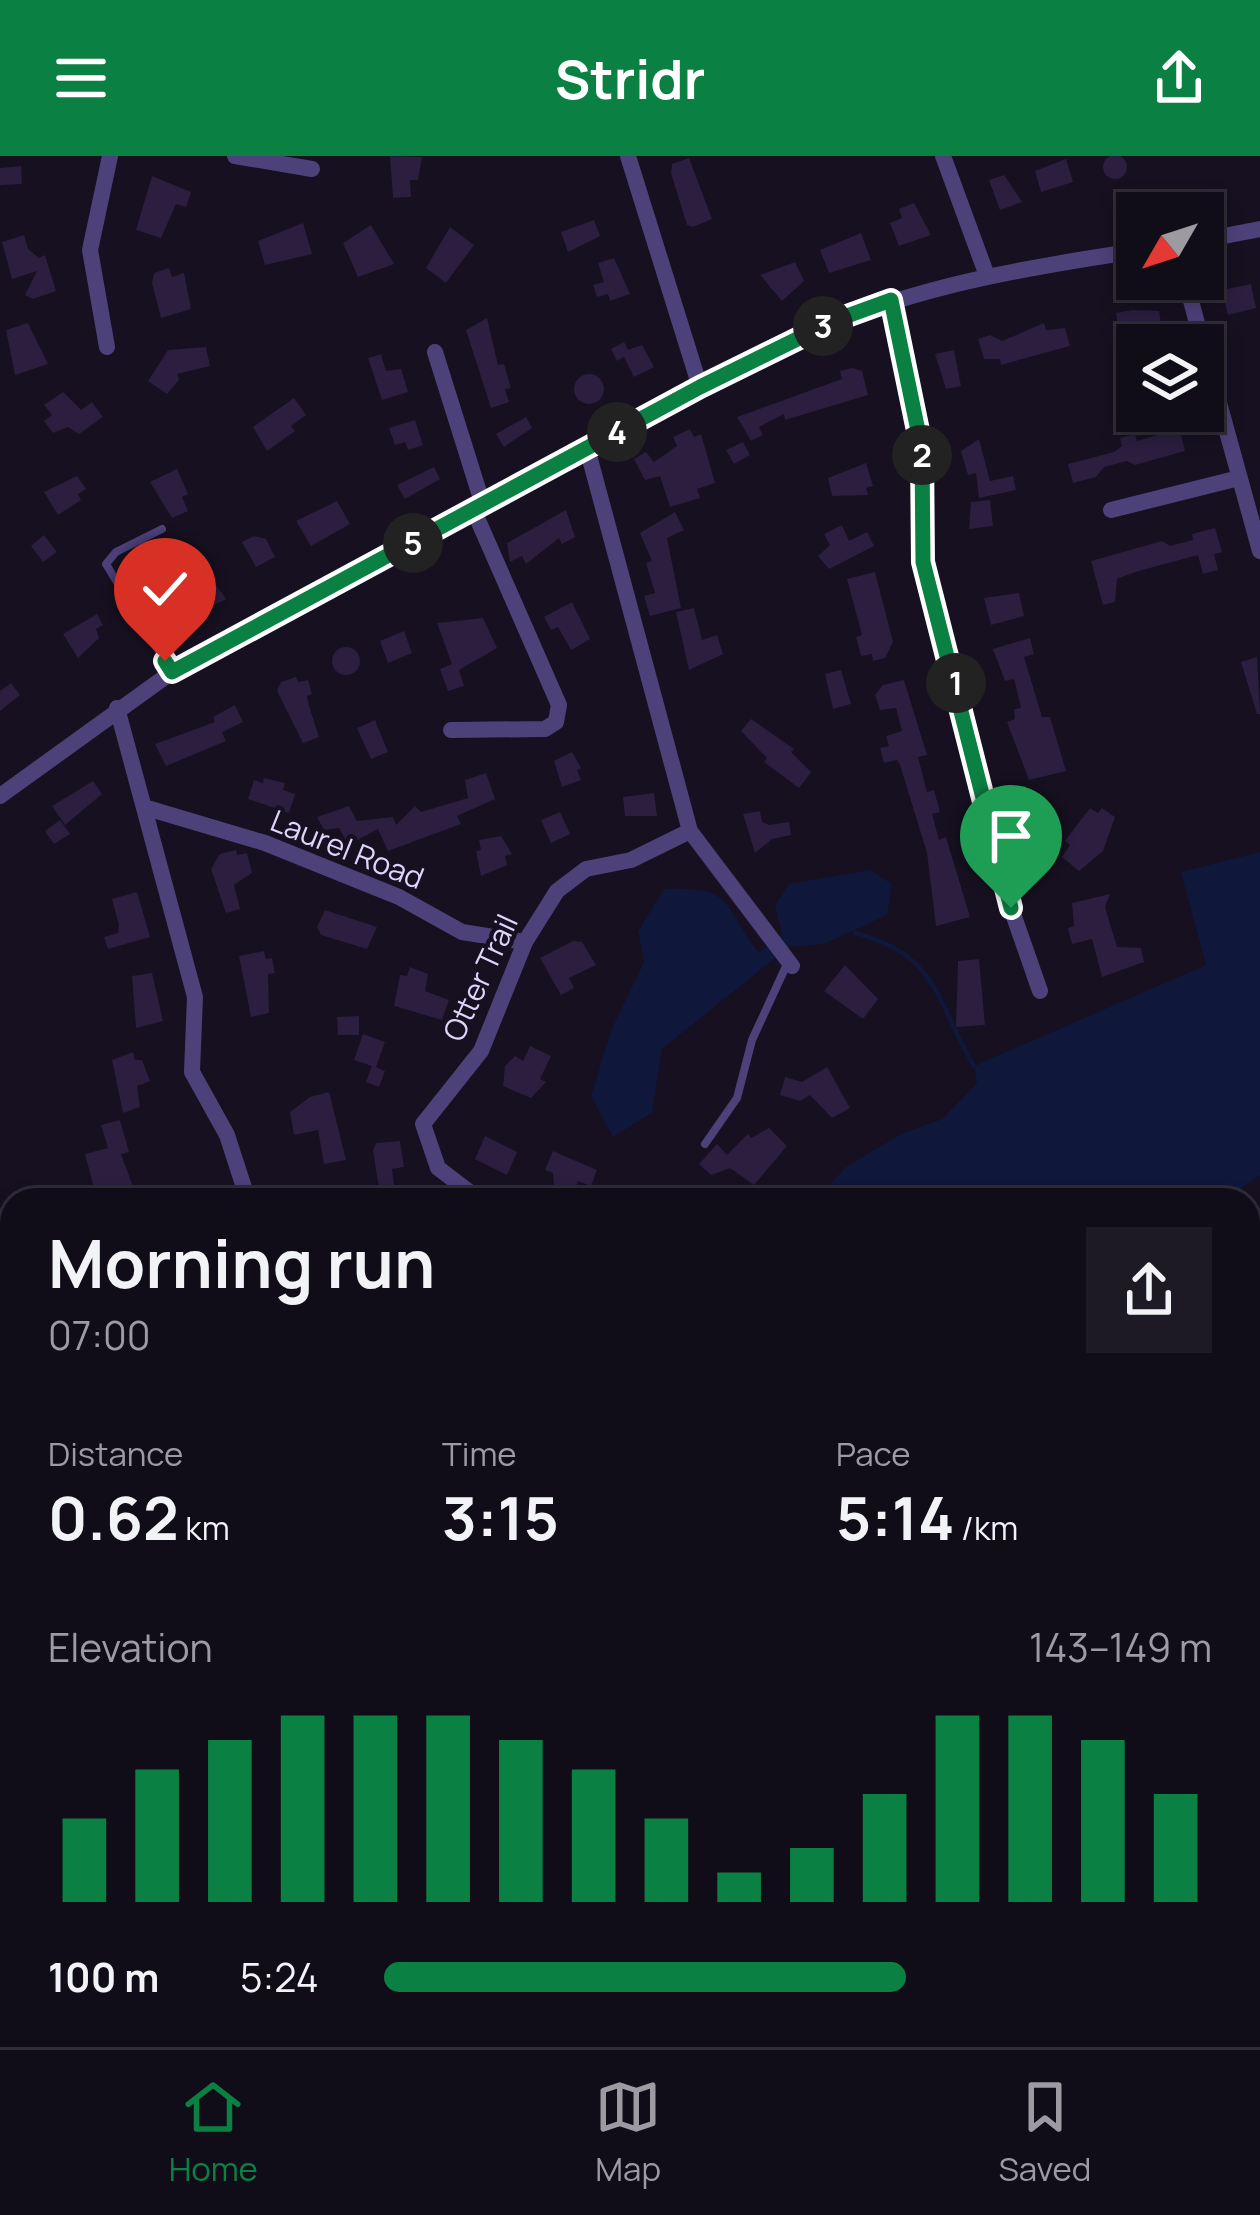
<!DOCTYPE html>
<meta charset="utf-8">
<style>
:root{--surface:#100c18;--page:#1e1a25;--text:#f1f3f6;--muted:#9c9ba2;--line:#302c37;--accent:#0b8043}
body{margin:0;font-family:Manrope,sans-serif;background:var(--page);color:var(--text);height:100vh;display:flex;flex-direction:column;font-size:45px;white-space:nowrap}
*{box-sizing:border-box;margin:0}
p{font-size:39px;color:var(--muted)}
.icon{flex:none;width:66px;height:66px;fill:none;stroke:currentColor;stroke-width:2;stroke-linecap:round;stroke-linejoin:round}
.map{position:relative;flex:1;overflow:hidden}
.panel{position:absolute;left:0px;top:1032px;width:1260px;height:861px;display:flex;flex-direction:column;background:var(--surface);border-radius:36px 36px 0 0;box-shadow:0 6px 18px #0003,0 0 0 3px var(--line)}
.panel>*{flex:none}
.needle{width:78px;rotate:231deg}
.fabs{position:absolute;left:1116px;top:36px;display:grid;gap:24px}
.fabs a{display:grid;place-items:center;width:108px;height:108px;border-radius:0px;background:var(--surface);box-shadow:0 6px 18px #0003,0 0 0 3px var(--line);font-size:60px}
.pin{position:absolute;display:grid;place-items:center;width:102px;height:102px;color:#fff;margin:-123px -51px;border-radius:50% 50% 50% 0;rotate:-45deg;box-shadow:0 0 12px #0007}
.pin .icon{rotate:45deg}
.km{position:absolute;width:60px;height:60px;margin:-30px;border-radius:50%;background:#222;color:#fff;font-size:33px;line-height:60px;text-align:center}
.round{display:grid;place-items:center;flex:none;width:126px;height:126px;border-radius:0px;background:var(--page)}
.head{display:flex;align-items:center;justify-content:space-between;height:204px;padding:0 48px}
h1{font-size:66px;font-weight:700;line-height:90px}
.metrics{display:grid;grid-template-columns:repeat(3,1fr);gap:18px;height:204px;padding:12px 48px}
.metrics div{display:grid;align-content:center}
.metrics b{font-size:60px;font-weight:700}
.metrics small{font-size:33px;font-weight:400}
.metrics p{font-size:33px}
.chart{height:336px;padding:24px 48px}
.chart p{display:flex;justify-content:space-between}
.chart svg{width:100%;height:216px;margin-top:12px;stroke:var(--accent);stroke-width:6}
ul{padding:0 48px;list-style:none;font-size:39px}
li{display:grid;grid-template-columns:192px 144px 1fr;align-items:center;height:90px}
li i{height:30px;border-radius:15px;background:var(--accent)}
header{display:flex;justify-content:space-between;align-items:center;height:156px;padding:0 48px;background:var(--accent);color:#fff;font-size:54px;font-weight:700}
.menu{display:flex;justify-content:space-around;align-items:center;height:168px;border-top:3px solid var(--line);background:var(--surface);font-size:33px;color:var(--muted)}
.menu a{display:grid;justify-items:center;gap:6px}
.menu .on{color:var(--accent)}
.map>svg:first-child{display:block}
.green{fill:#142629}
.water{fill:#0f173a}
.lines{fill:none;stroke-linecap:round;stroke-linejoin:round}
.stream{stroke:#0f173a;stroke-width:4.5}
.building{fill:#2b1e3f}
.service{stroke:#4d4179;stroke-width:8}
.minor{stroke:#4d4179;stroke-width:16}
.tertiary{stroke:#4d4179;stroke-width:21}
.secondary{stroke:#8f77ee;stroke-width:24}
.route-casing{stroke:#fff;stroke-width:24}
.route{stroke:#0b8043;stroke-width:15}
.labels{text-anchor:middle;stroke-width:9;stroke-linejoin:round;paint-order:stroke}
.street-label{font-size:30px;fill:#dfd4fa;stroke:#161020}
</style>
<header><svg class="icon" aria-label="menu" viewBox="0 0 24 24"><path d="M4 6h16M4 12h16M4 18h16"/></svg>Stridr<svg class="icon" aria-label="share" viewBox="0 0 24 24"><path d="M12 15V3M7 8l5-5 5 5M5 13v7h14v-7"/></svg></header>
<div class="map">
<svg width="1260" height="1891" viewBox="0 0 1260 1891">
<rect width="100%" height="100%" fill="#161020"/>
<!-- green -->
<path class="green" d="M1260,1414V1891H434L429,1881H1248V1417Z
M12,1507V1572H0V1511Z"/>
<!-- water -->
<path class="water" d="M1260,696V1019L1225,1044H814L846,1011L901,978L942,963L977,927L974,910L1206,809L1181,716Z
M870,714L892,728L887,759L824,788L789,791L662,893L652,957L613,981L591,940L612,872L644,806L638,775L664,733C735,730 722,748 759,797L782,778L775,749L789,728Z
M12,1316V1507L0,1511V1322Z"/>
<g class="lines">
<!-- stream -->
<path class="stream" d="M855,777C939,799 934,843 974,910
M0,1874L12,1875
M428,1881L439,1891"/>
</g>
<!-- building -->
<path class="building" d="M1103 11a12 12 0 1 1 24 0a12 12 0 1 1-24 0Z
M390,0L422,1L418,24H410L411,41L393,42Z
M689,2L712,63L693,71L687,69L671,17L672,8Z
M1066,3L1073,26L1041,36L1035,15Z
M21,10L22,28L0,29V12Z
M1004,19L1022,46L1000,54L989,24Z
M152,20L191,36L186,51L176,48L161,82L136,74Z
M914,47L931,79L899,90L890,67L902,62L899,53Z
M594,64L600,80L568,96L561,76Z
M303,67L312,98L265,109L258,85Z
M371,69L394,108L358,121L343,87Z
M450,71L474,89L446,127L426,112Z
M861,77L871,104L829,117L820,94Z
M24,79L28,93L39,102L45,99L56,135L33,143L25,139L37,115L12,123L2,86Z
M614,102L630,138L610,145L608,138L597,141L593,129L604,126L598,107Z
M795,106L804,125L782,145L760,119Z
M169,112L172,121L184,117L191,153L161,162L152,127L154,117Z
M1251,128L1256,152L1228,159L1222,134Z
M1133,154L1159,155L1162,173L1121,190L1116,157Z
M487,162L498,209L504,208L511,232L505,233L509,246L491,252L466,174Z
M28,167L48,208L15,219L6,174Z
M1044,167L1046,174L1065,172L1070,190L1001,209L1000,203H984L978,183L990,179L1002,185Z
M624,186L628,194L642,189L654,211L634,221L624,201L617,205L611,193Z
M206,191L210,210L177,218L179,224L167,238L148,225L168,194Z
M954,194L961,230L946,233L935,198Z
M381,198L386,215L401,213L408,236L382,244L368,202Z
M852,212L862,215L868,239L785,264L784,258L759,271L763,279L751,285L737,261L842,223L840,215Z
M574 233a15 15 0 1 1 30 0a15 15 0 1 1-30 0Z
M63,236L81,254L92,246L103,261L79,278L68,271L53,277L44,265L52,259L44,249Z
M294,242L306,259L291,270L295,275L267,295L253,271Z
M1183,255L1189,276L1181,279L1185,295L1135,309L1127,305L1104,311L1096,321L1073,327L1068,308L1114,296L1122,290L1120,282L1135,278L1137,285L1164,277L1159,260Z
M526,261L532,272L504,291L496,278Z
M415,264L423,289L408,294L405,286L395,289L389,272Z
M690,273L694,281L701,278L715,327L697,333L700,342L670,351L660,320L645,324L634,303L646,296L654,306L677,290L673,281Z
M979,283L990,325L1013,320L1016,334L979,342L976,317L968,319L961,295Z
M743,286L750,299L734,308L726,294Z
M866,307L873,330L866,332L868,339L832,340L828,322Z
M434,311L440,323L405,343L397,329Z
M177,313L188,338L182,341L188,355L172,362L150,326Z
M77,320L86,333L78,338L81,344L58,359L44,336Z
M990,344L993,370L969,373L971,346Z
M337,345L350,368L311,390L296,365Z
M566,354L575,381L562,388L559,382L526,408L522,400L510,406L507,387Z
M675,356L684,374L667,382L681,452L650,460L644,440L655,437L646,407L652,405L640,377Z
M842,369L849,385L867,376L874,390L829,413L818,400L830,389L824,378Z
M1215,372L1222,396L1214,398L1218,414L1203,418L1198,399L1135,416L1117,423L1115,446L1103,449L1091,405L1162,385L1170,390L1193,384L1192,378Z
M44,379L57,396L43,406L31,390Z
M254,380L266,383L275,401L256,411L242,386Z
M200,407L226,443L208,452L201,439L175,452L163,426Z
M875,416L893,486L885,502L873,505L872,498L861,500L856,481L862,479L847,423Z
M1019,437L1024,460L991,469L984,442Z
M572,446L590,483L571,494L558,471L551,474L544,461Z
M694,452L702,484L717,479L723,498L689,514L676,456Z
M97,458L103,469L96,473L99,482L78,502L63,478Z
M483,462L497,492L459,514L464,530L448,535L440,513L452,508L437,467Z
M404,475L412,497L388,507L380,485Z
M1030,482L1034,498L1024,501L1042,561H1050L1066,615L1029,624L1007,566L1015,563L1014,553L1021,552L1014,523L1005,525L993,493Z
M332 505a14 14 0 1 1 28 0a14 14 0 1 1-28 0Z
M1257,501L1260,558H1257L1241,506Z
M841,514L851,548L833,553L825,518Z
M296,521L298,526L308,524L312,538L307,540L309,550L319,581L303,587L277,535L281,526Z
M904,524L927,599L918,601L927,636L934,634L940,656L932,658L939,684L946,681L970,761L936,770L927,697L900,609L897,604L884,607L880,592L889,590L886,580L902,575L896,552L880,554L875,539L883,529Z
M11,527L20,539L0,555V535Z
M235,549L243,566L222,576L226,585L166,610L155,588L215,566L213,561Z
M751,563L794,593L791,596L811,616L799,632L764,606L767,602L741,575Z
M375,564L388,596L371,603L357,572Z
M572,596L581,612L577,614L581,624L562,631L554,605Z
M486,617L495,643L457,660L461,668L388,695L378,673L348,689L339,672L324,674L317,661L349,650L357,665L393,661L396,669L415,650L421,656L468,642L465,624Z
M264,622L285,627L283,634L295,638L289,657L248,643L254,624L263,627Z
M93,625L102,638L65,669L52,650Z
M654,637L657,660H625L623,641Z
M1090,652L1098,657L1102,652L1115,661L1103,695L1079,715L1062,701L1070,689L1065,685Z
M760,655L762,666L769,669L789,666L791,679L772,683L755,697L743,658Z
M560,656L570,678L551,687L541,664Z
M60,664L70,678L54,688L45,675Z
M501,680L512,698L505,700L507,709L481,720L476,695L481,694L479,684Z
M236,694L237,699L247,697L252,717L234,729L240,753L226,757L211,713L220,698Z
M137,736L150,781L108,793L104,781L118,777L119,769L112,743Z
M1110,738L1105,751L1117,791L1141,792L1144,806L1102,821L1092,783L1072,788L1068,772L1074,770L1072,747Z
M325,754L377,771L367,793L321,779L317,771Z
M573,785L582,786L596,809L569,822L574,832L561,839L540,802Z
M264,795L266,803L272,802L275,817L268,818L269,857L251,861L239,800Z
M979,803L985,869L956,871L958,805Z
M845,809L878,843L863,863L824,835Z
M410,811L428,818L425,835L449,844L442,864L394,850L400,819L407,820Z
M152,817L163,865L136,872L132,820Z
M359,860V879H338L337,861Z
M363,878L385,886L376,911L385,915L379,931L366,926L372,910L354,904Z
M530,890L551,900L540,923L546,926L531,942L503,930L505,910L515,900L523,905Z
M133,896L135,904H142L150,925L137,930L140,951L123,957L112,904Z
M827,911L850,952L832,962L810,939L800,945L780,939L785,921L802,926Z
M329,936L346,1004L324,1008L318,974L294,979L290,956L310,941Z
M120,964L129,996L121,998L137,1041L105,1044L102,1034L95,1036L85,998L108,992L101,969Z
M769,972L787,990L754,1029L730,1012L711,1019L699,1008L717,988L727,999L748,978L751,982Z
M485,980L517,996L507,1019L475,1003Z
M400,985L404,1011L392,1013L395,1037L380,1039L373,995L376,987Z
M553,995L597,1014L591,1030L578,1025L573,1039L554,1032L553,1017L545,1014Z
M1248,1121L1260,1148V1267L1248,1240Z
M12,1230V1282L8,1283L0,1248Z
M12,1677V1701L0,1704V1680Z
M12,1771L11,1849L0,1848V1774Z"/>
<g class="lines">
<!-- service -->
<path class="service" d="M162,373L116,396L106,408L171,515
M705,988L737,942L752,884L788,806
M1248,1338L1260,1335
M0,1668L12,1666
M0,1738L12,1735
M0,1856L12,1857
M326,1881L333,1888L364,1886L378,1891"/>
<!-- minor -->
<path class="minor" d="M235,0L312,13
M628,0L700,231
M943,0L986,117
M1203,84L1260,73
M1185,123L1203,189
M891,144L922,294L923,406L1011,752L1040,835
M1203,189L1260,395
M107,191L90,94L110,0
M435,196L483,349
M587,292L690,675L792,810
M1111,354L1239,322
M117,552L195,841L192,916L227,979L248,1044
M451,574L545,573L556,566L559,549L474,355
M0,640L172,516L778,191C897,134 1008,114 1137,95
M147,652L265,687L399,741L462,776L525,786
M480,1044L438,1012L423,968L481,895L525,786L557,735L586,713L631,704L690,675
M0,1175L12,1171"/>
<!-- tertiary -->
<path class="tertiary" d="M75,1881L76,1891
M167,1891L174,1881"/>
<!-- secondary -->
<path class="secondary" d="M1248,1400L1260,1395
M0,1585H12"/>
</g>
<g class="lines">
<!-- route casing -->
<g class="route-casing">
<path id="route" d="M165,505L172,516L700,231L836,164L891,144L922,294L923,406L1011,752"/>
</g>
<!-- route -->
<use href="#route" class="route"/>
</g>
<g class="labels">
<!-- street labels -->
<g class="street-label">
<text transform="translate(347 694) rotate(22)" y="10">Laurel Road</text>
<text transform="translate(481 822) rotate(-65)" y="10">Otter Trail</text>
</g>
</g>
</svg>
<div class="fabs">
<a><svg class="needle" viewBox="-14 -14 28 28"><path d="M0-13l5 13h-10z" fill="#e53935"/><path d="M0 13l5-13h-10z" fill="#9c9ba2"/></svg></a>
<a><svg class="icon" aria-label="layers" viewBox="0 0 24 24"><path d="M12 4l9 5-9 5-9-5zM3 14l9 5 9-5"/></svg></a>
</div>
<div class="pin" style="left:1011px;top:752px;background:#1e9e55"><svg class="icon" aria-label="arrive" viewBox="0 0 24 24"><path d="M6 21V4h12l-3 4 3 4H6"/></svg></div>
<div class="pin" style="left:165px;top:505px;background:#d93025"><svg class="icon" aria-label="check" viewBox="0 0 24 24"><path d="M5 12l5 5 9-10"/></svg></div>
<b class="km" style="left:956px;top:527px">1</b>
<b class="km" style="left:922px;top:299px">2</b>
<b class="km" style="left:823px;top:170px">3</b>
<b class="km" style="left:617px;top:276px">4</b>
<b class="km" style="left:413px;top:387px">5</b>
<section class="panel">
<div class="head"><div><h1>Morning run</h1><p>07:00</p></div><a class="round"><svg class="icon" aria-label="share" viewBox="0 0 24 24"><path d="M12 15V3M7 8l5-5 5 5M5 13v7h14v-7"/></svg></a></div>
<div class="metrics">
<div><p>Distance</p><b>0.62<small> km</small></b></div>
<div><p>Time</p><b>3:15</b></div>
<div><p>Pace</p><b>5:14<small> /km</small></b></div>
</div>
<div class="chart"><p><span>Elevation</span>143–149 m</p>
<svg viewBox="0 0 160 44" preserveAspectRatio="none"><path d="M5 44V27M15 44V17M25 44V11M35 44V6M45 44V6M55 44V6M65 44V11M75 44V17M85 44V27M95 44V38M105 44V33M115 44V22M125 44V6M135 44V6M145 44V11M155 44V22"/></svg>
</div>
<ul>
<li><b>100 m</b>5:24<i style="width:63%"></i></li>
</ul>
</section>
</div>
<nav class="menu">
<a class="on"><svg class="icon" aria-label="home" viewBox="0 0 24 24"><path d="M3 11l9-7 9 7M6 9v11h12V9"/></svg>Home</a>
<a><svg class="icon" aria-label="map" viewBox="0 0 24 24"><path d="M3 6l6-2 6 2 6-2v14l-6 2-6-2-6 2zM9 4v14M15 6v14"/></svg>Map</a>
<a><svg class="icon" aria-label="saved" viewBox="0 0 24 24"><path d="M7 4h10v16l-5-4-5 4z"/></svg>Saved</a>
</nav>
